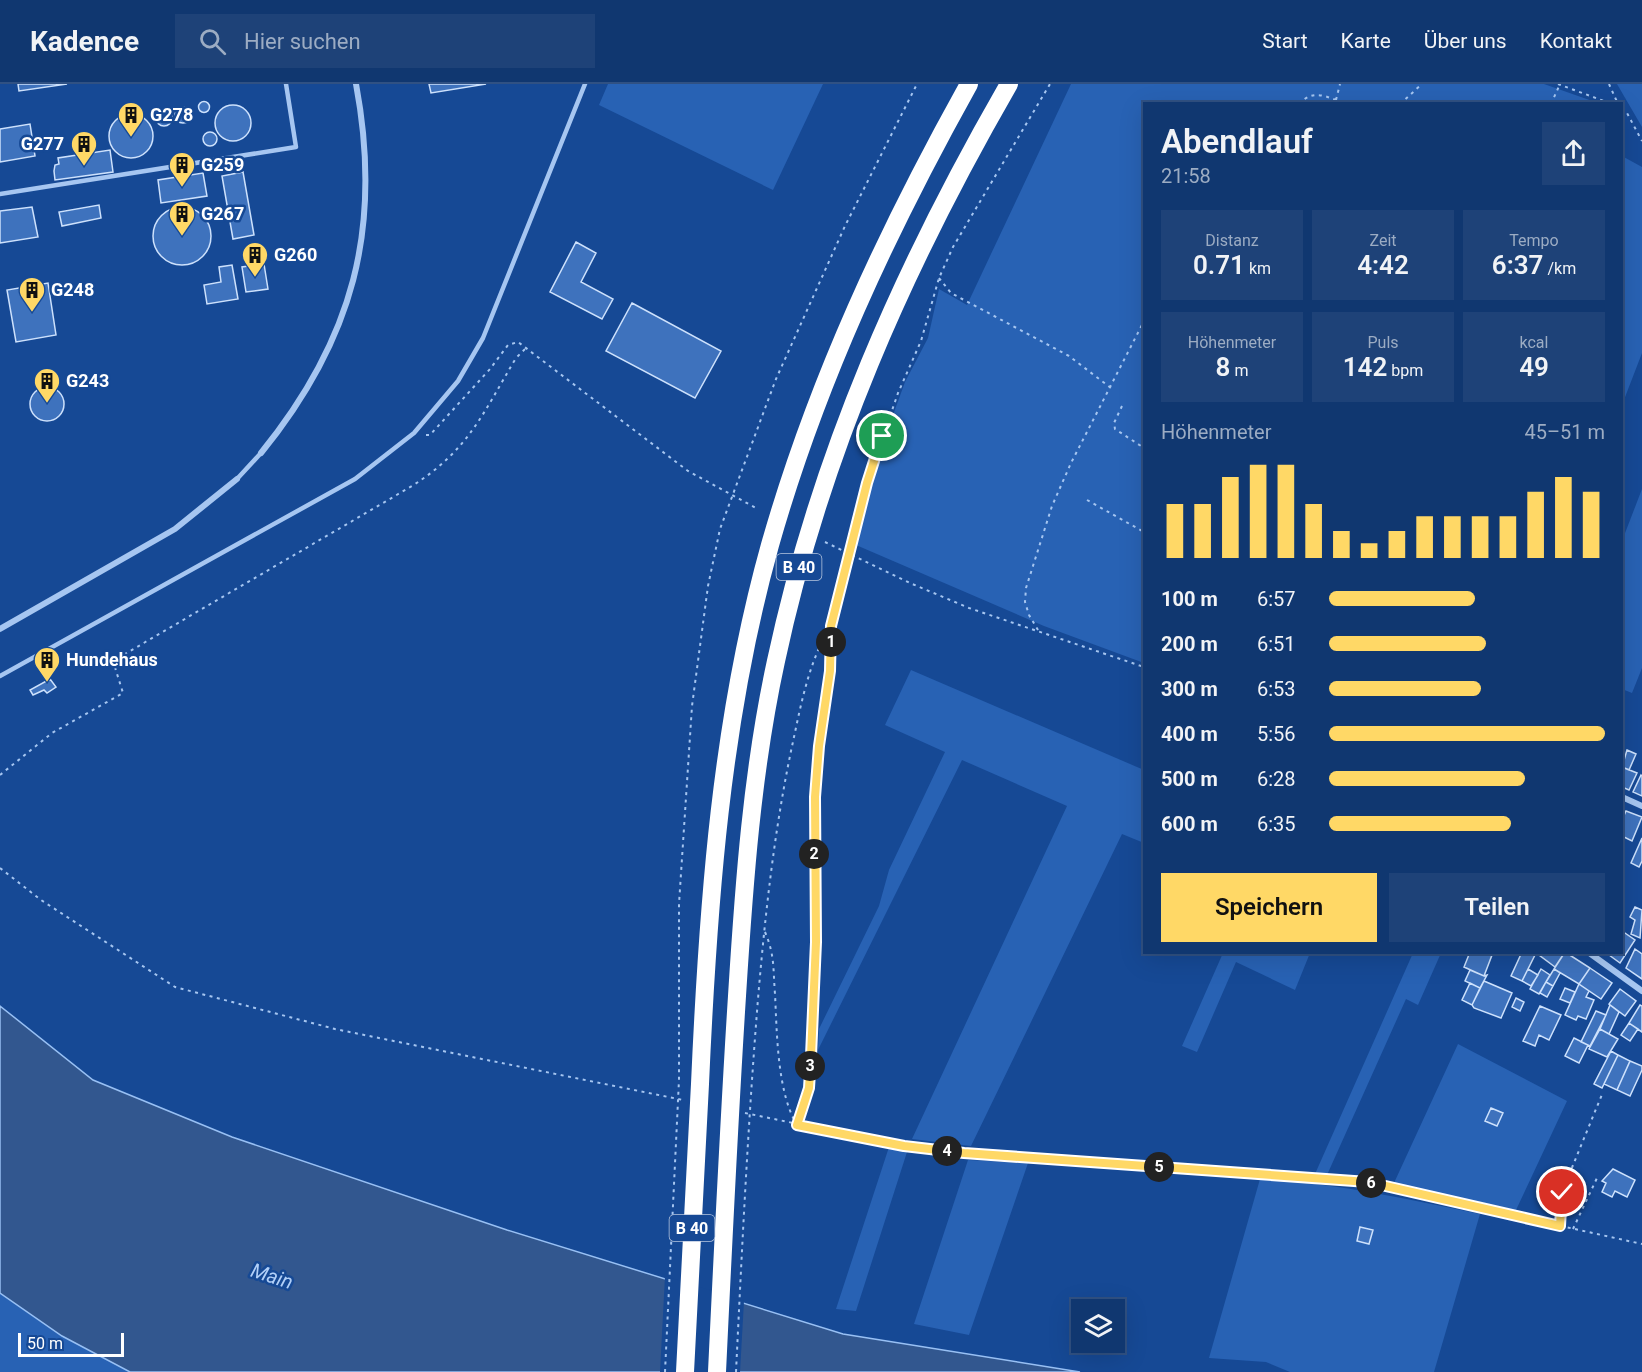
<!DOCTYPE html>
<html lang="de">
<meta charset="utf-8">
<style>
:root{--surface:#103770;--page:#1e4278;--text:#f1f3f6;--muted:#9cacc3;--line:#305183;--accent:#ffd866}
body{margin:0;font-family:Roboto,sans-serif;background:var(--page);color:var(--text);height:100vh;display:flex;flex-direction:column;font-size:22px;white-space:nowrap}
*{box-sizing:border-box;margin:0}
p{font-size:20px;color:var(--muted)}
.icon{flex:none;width:33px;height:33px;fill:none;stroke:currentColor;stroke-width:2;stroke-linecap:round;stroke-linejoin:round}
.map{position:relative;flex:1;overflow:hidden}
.sheet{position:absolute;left:1143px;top:18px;width:480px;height:852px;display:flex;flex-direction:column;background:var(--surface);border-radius:0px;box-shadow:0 6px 24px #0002,0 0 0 2px var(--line)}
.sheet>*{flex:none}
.fabs{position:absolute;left:1071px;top:1215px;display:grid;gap:12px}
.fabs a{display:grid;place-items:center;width:54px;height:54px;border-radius:0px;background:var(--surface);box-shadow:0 6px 24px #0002,0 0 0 2px var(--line);font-size:30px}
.scale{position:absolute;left:18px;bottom:15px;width:106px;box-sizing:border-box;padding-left:6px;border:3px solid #fff;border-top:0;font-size:16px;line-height:21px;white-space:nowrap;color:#fff;-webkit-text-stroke:4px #164995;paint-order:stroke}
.pin{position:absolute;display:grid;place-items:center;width:51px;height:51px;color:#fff;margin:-26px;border:3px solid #fff;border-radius:50%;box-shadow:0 2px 6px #0007}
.km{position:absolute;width:30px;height:30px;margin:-15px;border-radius:50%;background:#222;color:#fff;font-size:16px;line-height:30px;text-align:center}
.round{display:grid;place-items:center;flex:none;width:63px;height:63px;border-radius:0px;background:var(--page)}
.overview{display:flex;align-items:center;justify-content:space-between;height:102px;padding:0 18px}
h1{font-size:33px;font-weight:600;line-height:45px}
.stats{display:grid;grid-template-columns:repeat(3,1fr);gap:9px;height:102px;padding:6px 18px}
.stats div{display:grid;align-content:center;border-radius:0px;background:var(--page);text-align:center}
.stats b{font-size:26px;font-weight:600}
.stats small{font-size:16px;font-weight:400}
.stats p{font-size:16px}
.chart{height:168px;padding:12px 18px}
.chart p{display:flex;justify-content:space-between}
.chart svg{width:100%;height:108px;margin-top:6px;stroke:var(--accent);stroke-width:6}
.primary-button{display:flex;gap:12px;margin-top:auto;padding:12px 18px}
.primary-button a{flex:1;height:69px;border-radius:0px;background:var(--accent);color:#111;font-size:24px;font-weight:600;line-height:69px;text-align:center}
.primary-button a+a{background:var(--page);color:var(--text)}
ul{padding:0 18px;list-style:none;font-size:20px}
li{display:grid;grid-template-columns:96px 72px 1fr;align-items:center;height:45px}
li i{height:15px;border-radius:8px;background:var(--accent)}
header{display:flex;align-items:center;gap:36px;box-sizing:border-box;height:84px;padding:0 30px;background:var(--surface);border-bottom:2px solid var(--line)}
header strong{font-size:28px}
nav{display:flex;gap:33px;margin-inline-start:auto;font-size:21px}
.search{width:420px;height:54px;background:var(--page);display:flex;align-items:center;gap:15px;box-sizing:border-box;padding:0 21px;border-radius:0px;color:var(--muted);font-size:22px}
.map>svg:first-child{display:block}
.green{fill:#2862b4}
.water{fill:#32578f;stroke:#98c0f4;stroke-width:1.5}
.pier{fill:#164995}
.building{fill:#3e72bd;stroke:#cde1fc;stroke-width:1.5}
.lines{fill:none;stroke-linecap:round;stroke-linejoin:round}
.path{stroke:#a6c6f1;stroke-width:2;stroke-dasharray:3 4.5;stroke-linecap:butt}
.lane{stroke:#a6c6f1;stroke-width:4.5}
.street{stroke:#a6c6f1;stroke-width:6}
.highway{stroke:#fff;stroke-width:18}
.route-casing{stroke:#fff;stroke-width:12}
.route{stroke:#ffd866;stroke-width:8}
.labels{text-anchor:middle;stroke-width:5;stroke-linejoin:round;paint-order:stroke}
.shield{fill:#164995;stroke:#b9c8df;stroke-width:1.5}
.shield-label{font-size:16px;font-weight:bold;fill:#fff}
.poi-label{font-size:18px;font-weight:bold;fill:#fff;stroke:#164995;text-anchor:start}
.water-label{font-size:20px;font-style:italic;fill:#b2d0f8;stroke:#164995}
</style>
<header>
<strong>Kadence</strong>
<div class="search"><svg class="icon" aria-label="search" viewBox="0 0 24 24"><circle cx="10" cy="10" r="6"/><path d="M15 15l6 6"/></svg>Hier suchen</div>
<nav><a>Start</a><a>Karte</a><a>Über uns</a><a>Kontakt</a></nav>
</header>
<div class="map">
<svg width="1642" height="1288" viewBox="0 0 1642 1288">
<rect width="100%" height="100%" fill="#164995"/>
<!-- green -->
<path class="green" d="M608,0H823L773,106L599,21Z
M1071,0H1544L1598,19L1144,20V579L1044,542L849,458L864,399L885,353L905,298L928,254L939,205L967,221Z
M1617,0H1642V43Z
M1622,72L1642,83V269L1622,321Z
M1642,405V584L1632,609L1622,605V457Z
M911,586L1144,686V759L1122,750L971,1062L912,1055L1067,722L962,676L818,966L819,945L879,822L889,786L945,668L885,641Z
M1223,869H1310L1295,906L1236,878L1197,968L1182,962Z
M1413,869H1441L1418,921L1406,915L1327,1091L1315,1090Z
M1458,960L1567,1017L1516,1126L1394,1099Z
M889,1063L907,1068L856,1227L836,1225Z
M968,1076L1028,1079L969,1251L914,1240Z
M1260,1095C1336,1099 1406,1115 1480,1130L1434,1288H1290L1266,1278L1209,1274Z
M0,1209L62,1252L130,1288H0Z"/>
<!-- water -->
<path class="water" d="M0,922L93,996L232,1053L507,1146L843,1250L1080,1288H130L62,1252L0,1209Z"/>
<!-- pier -->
<path class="pier" d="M665,1192L744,1217L740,1288H660Z"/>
<!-- building -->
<path class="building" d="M18,0H67L19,7Z
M429,0H486L431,9Z
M198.5 23a5.5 5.5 0 1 1 11 0a5.5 5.5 0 1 1-11 0Z
M215 39a18 18 0 1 1 36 0a18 18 0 1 1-36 0Z
M175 31a8 8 0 1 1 16 0a8 8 0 1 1-16 0Z
M156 34a8 8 0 1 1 16 0a8 8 0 1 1-16 0Z
M109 52a22 22 0 1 1 44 0a22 22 0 1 1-44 0Z
M30,40L35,72L0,78V45Z
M203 55a7 7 0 1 1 14 0a7 7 0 1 1-14 0Z
M110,66L113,88L55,96L54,87L55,81L59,80L58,74Z
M243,88L254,151L233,155L222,92Z
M203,89L207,112L161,119L158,96Z
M99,121L101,134L62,142L59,128Z
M32,123L38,153L0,159V127Z
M153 152a29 29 0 1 1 58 0a29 29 0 1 1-58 0Z
M576,158L596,169L581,198L613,215L602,235L550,208Z
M264,180L268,205L246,208L242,183Z
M232,181L238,215L207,220L204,201L221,198L219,183Z
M48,199L56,251L16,258L7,206Z
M632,219L721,267L695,314L606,267Z
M30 320a17 17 0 1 1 34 0a17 17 0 1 1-34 0Z
M50,595L56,603L47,609L44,606L33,611L30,606Z
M1627,666L1636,670L1629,686L1622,683Z
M1622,683L1637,689L1629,706L1622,703Z
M1641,691L1642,692V712L1633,708Z
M1626,727L1642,733L1632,757L1622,752V736Z
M1642,754V777L1639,783L1631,779Z
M1635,823L1642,826L1640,854L1631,850L1635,836L1630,833Z
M1622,847L1635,856L1620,879L1605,868H1622Z
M1635,865L1642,870V895L1626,884Z
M1470,868L1492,871L1484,892L1464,883Z
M1522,868L1536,869L1522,897L1511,892Z
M1541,868H1565L1555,883L1539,871Z
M1565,868L1590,884L1579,900L1554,885Z
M1590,884L1612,899L1601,915L1579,900Z
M1528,885L1538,891L1531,902L1522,897Z
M1541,885L1550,891L1539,910L1530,905Z
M1554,885L1560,889L1553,902L1546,898Z
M1470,886L1484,892L1487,891L1480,904L1465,897Z
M1484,897L1512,909L1501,934L1474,924L1472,921Z
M1546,898L1553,902L1547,913L1540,909Z
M1470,899L1480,904L1472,921L1462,916Z
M1579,900L1589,907L1586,913L1594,916L1586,935L1578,932L1576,936L1565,931Z
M1565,904L1575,908L1570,919L1560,915Z
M1620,905L1636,917L1625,932L1609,920Z
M1516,914L1524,918L1520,927L1512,923Z
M1610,921L1619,928L1609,950L1600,945Z
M1640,921L1642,922V948L1629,939Z
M1540,922L1561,931L1549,956L1539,951L1535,962L1523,957Z
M1596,927L1606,931L1590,962L1581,958Z
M1629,939L1638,945L1630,957L1621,951Z
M1600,945L1618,955L1607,973L1589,965Z
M1574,954L1588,961L1579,979L1565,972Z
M1611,967L1618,971L1602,1004L1594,1000Z
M1618,971L1630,977L1617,1006L1604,1000Z
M1630,977L1642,982V986L1630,1012L1617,1006Z
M1491,1024L1503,1029L1497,1042L1485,1037Z
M1613,1085L1635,1096L1627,1113L1615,1107L1612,1113L1602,1108L1606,1099L1602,1097Z
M1360,1143L1373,1146L1369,1160L1357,1157Z"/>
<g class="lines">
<!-- path -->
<path class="path" d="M1558,0L1612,20
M1609,0L1618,20
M1336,16L1340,0
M1299,20C1314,4 1327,13 1346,20
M1400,20L1422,0
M1551,20L1560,0
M1622,24L1627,29L1642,57
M939,194L951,209L1069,272L1111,304
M1122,322L1114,339L1115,345L1144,364
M426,351H430L490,285L508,261L518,258L688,387L756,424
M1087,416L1144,448
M825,458L910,499L969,524L1144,583
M1038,546L1029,531L1025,518L1026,504L1052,422L1071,379L1144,237
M0,691L52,649L123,609L113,577L412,402C469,366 483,329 516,274L526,264
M0,784L41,816L175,903L335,945L683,1016
M765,848C775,871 773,886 775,910C777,949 777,1008 797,1041
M745,1029L904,1062L964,1069L1368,1099L1642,1160
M797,1041L809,1003L816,858L815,713L830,587L831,542L838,512L867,399L898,309L921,257L939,194L953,163L1050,0
M1560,1142L1562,1108L1603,1008
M1573,1145L1597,1094
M665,1288L679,996V820L692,622L708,502L720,445L776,295L845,142L917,0
M736,1288C742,1164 748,1039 758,915C765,832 774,749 791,667C800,626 808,577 831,542"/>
<!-- lane -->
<path class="lane" d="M0,110L296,63L286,0
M237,395L261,369
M0,592L355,395L414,349L458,297L483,254L585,0"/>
<!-- street -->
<path class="street" d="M261,369C353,256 383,144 356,0
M0,545L175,445L237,395
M1622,713L1642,722
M1588,868L1642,907"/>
<!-- highway -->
<path class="highway" d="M685,1288C690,1192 695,1096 700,1000C708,819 721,636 770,461C816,299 887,147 969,0
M717,1288C723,1162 729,1037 737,912C744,800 752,687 776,577C820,371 904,182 1009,0"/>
</g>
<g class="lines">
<!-- route casing -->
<g class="route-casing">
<path id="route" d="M882,352L867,399L831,542L830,587L819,662L815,713L816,858L811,972L809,1004L797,1041L904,1062L964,1069L1368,1098L1560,1142L1562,1108"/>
</g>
<!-- route -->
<use href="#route" class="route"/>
</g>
<!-- icons -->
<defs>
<g id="building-pin" transform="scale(1.35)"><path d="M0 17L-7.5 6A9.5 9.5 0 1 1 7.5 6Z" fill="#ffd866" stroke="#164995"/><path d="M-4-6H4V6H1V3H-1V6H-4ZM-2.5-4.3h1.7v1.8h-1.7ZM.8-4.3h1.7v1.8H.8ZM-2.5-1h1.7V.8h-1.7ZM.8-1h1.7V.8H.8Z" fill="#111"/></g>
</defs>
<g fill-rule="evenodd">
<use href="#building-pin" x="131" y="31"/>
<use href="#building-pin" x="84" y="60"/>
<use href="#building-pin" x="182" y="81"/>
<use href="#building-pin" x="182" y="130"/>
<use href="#building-pin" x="255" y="171"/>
<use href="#building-pin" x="32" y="206"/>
<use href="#building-pin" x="47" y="297"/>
<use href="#building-pin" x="47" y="576"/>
</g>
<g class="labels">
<!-- shield labels -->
<g class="shield">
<rect x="776.5" y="470" width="45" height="26" rx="4.5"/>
<rect x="669.5" y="1131" width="45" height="26" rx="4.5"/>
</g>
<g class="shield-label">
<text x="799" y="489">B 40</text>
<text x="692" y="1150">B 40</text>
</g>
<!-- poi labels -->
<g class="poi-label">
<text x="150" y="37">G278</text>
<text x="64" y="66" text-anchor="end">G277</text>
<text x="201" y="87">G259</text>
<text x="201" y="136">G267</text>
<text x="274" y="177">G260</text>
<text x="51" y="212">G248</text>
<text x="66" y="303">G243</text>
<text x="66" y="582">Hundehaus</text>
</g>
<!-- water labels -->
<g class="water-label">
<text transform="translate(272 1192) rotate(18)" y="7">Main</text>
</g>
</g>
</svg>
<div class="fabs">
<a><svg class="icon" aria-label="layers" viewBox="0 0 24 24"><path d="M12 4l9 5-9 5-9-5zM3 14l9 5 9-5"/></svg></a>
</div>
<div class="scale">50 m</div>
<div class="pin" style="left:882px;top:352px;background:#1e9e55"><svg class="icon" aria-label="arrive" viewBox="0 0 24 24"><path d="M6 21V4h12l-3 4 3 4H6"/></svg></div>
<div class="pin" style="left:1562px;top:1108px;background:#d93025"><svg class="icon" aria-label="check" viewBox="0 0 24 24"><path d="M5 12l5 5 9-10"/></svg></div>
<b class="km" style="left:831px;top:558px">1</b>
<b class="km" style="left:814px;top:770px">2</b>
<b class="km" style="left:810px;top:982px">3</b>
<b class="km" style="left:947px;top:1067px">4</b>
<b class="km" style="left:1159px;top:1083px">5</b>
<b class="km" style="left:1371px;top:1099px">6</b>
<section class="sheet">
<div class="overview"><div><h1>Abendlauf</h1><p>21:58</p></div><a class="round"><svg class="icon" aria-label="share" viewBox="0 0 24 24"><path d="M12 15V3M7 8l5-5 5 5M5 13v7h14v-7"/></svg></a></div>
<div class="stats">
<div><p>Distanz</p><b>0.71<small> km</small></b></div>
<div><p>Zeit</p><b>4:42</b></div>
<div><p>Tempo</p><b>6:37<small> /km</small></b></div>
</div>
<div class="stats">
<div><p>Höhenmeter</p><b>8<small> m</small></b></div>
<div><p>Puls</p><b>142<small> bpm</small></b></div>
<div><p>kcal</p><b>49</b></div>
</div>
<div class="chart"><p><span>Höhenmeter</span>45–51 m</p>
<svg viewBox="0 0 160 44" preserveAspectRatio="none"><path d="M5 44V22M15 44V22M25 44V11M35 44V6M45 44V6M55 44V22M65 44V33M75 44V38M85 44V33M95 44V27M105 44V27M115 44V27M125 44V27M135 44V17M145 44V11M155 44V17"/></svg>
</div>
<ul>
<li><b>100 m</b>6:57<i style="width:53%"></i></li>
<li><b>200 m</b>6:51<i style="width:57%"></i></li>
<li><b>300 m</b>6:53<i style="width:55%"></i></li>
<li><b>400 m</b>5:56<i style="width:100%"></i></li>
<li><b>500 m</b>6:28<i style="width:71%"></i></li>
<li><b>600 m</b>6:35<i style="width:66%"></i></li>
</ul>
<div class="primary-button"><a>Speichern</a><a>Teilen</a></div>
</section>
</div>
